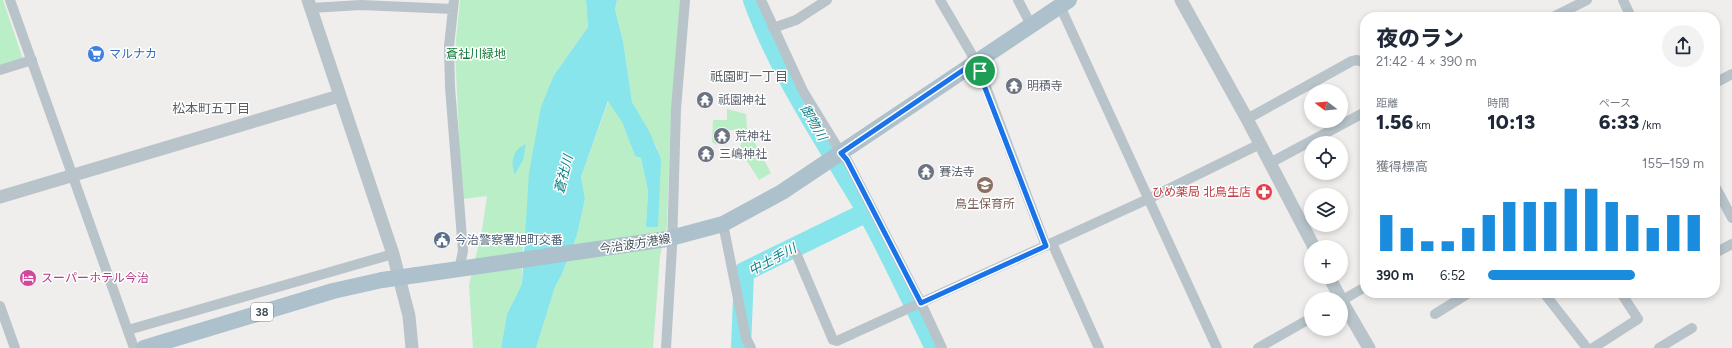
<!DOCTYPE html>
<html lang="ja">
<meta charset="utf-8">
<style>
:root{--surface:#fff;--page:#f2f2f3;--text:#1f2937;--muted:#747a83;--accent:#198cdd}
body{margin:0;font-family:Figtree,"Noto Sans JP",sans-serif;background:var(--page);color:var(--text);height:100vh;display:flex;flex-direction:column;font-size:15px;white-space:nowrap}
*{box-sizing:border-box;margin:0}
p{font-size:13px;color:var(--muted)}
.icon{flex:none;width:22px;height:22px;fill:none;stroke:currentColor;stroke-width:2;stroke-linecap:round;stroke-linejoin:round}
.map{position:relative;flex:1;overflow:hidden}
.sheet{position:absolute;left:1360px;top:12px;width:360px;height:286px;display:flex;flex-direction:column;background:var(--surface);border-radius:16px;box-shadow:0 2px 6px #0003}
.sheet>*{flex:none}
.needle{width:26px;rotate:286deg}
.buttons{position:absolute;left:1304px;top:84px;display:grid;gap:8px}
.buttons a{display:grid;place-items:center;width:44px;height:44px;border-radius:50%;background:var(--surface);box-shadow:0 2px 6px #0003;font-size:20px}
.pin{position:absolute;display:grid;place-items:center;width:34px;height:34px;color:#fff;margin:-17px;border:2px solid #fff;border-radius:50%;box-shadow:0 1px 4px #0007}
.round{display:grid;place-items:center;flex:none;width:42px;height:42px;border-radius:21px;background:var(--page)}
.head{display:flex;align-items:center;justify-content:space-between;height:68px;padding:0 16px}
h1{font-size:22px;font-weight:800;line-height:30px}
.stats{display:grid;grid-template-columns:repeat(3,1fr);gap:6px;height:68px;padding:4px 16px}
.stats div{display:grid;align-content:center}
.stats b{font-size:20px;font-weight:800}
.stats small{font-size:11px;font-weight:400}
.stats p{font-size:11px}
.chart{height:112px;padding:8px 16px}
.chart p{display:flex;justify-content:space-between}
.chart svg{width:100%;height:72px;margin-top:4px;stroke:var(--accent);stroke-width:6}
ul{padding:0 16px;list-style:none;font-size:13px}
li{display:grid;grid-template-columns:64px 48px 1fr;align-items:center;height:30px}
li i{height:10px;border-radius:5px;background:var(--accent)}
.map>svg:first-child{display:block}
.green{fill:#baeec7}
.water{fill:#87e5eb}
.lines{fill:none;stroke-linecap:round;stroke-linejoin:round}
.river{stroke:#87e5eb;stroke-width:20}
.minor{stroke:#b8c4ca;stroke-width:10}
.tertiary{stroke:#b8c4ca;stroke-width:13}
.primary{stroke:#acc1cc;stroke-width:16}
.primary-bridge{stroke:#acc1cc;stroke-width:16}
.route-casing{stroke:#fff;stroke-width:8}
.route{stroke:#1a73e8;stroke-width:5}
.labels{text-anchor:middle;stroke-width:3;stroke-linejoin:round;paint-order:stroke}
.shield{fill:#fff;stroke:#7d878c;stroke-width:1}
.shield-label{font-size:11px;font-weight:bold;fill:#45535a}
.shop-label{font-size:12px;fill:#366cbe;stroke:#fff;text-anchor:start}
.park-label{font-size:12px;fill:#177b3a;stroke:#fff}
.worship-label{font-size:12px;fill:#5b616d;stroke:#fff;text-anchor:start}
.health-label{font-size:12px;fill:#be3a42;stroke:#fff;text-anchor:end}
.education-label{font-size:12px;fill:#785e54;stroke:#fff}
.service-label{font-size:12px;fill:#4e5e75;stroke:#fff;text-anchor:start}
.street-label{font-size:12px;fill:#45535a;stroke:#fff}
.hotel-label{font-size:12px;fill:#b23c85;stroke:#fff;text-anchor:start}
.neighbourhood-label{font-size:13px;fill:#5a5f62;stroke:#fff}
.water-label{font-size:13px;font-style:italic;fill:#0d8188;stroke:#fff}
</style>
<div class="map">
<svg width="1732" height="348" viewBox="0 0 1732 348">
<rect width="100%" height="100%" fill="#f0eded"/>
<!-- green -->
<path class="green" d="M0,0H3L23,59L0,66Z
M460,0H586L588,27L554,75L522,255V284L507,314L501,348H473L469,285L482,230L487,196L462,199L455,50Z
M617,0H681L671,117L667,226L660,256L653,348H536L555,287L562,274L577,235L585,199L581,177L609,100L622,122L635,156L641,158L648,191L646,227L657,148L632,102L623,41L615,9Z
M727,109L746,114L747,128L771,173L759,180L740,150L743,131L718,129L716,145L712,142L713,120H727Z"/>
<!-- water -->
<path class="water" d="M586,0H617L615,9L623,41L632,102L650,133L661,159L658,227H646L648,191L641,158L635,156L622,122L608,101L581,177L585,199L577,235L562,274L555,287L536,348H501L507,314L522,284L529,173L541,107L554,75L588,27Z
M526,144L523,160L515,174C510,162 513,149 526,144Z"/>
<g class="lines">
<!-- river -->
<path class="river" d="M753,0C780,75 826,142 866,210C891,255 912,302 935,348
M741,348L744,272L867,212"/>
<!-- minor -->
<path class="minor" d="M10,0L134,348
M454,0L449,46L450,87L463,251L459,270
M761,0L803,91L841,153L847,160L921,303L942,348
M940,0L971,53L980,71L1046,246
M1018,0L1031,25
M1623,0L1631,17
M1060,6L1217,348
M311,8L361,5L453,9
M1553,17L1587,0
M773,28L796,20L827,0
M0,70L32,60
M1715,83L1732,74
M1247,119L1352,61L1357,60L1365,63
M1270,163L1365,112
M1715,186L1732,218
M723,224L746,338L751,348
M1052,243L1099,348
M796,253L833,340L837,341L1148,199L1260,144
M1715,253L1732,244
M1544,293L1587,348
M1341,301L1365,287
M0,306L15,348
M1435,314L1469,293
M128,330L393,254
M666,348L672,247L676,109L685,0
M1258,348L1311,318
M1593,348L1638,319L1621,293
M1659,348L1692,328"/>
<!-- tertiary -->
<path class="tertiary" d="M308,0L393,254L409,316L412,348
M1181,0L1247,119L1314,247
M0,197L339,96
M1329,277L1341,299
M1341,300L1369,348"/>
<!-- primary -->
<path class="primary" d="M417,275L667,239L723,224L782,192L1069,0
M144,348L333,291L382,280"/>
<!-- primary-bridge -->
<path class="primary-bridge" d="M382,280L417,275"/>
</g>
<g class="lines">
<!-- route casing -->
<g class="route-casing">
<path id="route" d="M975,62L1046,246L921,303L847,160L841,153Z"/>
</g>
<!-- route -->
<use href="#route" class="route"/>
</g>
<!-- icons -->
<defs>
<g id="supermarket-disc" transform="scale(0.9)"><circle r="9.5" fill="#3f7fe0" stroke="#fff"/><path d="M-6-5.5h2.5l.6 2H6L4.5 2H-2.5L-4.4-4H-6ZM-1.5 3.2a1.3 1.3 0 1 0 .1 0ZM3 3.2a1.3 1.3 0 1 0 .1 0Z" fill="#fff"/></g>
<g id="temple-disc" transform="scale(0.9)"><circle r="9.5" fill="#6b7280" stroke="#fff"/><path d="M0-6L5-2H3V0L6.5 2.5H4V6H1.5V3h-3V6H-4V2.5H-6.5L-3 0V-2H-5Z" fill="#fff"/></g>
<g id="school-disc" transform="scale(0.9)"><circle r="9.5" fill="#8d6e63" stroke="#fff"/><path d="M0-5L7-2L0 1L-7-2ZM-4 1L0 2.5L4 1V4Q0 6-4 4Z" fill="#fff"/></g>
<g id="pharmacy-disc" transform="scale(0.9)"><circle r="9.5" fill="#e0444e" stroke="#fff"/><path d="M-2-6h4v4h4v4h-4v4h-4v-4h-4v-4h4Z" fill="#fff"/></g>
<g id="civic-disc" transform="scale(0.9)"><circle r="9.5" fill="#5c6f8a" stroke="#fff"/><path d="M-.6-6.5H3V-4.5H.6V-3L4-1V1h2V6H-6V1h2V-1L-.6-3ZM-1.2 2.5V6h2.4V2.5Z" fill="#fff"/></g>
<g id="hotel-disc" transform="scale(0.9)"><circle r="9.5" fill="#d1479c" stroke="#fff"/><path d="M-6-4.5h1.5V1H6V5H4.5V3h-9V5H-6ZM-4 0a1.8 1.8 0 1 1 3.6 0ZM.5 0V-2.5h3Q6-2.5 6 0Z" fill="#fff"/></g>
</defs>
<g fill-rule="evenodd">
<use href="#supermarket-disc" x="96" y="54"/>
<use href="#temple-disc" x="1014" y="86"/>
<use href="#temple-disc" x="705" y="100"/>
<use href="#temple-disc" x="722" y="136"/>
<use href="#temple-disc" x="706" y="154"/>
<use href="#temple-disc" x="926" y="172"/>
<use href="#school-disc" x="985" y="185"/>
<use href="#pharmacy-disc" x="1264" y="192"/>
<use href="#civic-disc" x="442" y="240"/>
<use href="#hotel-disc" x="28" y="278"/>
</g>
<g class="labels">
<!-- shield labels -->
<rect class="shield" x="251" y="303" width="22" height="18" rx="3"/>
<g class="shield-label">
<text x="262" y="316">38</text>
</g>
<!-- shop labels -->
<g class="shop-label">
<text x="109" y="58">マルナカ</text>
</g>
<!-- park labels -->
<g class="park-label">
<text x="476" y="58">蒼社川緑地</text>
</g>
<!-- worship labels -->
<g class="worship-label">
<text x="1027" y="90">明積寺</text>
<text x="718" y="104">祇園神社</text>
<text x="735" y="140">荒神社</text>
<text x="719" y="158">三嶋神社</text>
<text x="939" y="176">賽法寺</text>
</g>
<!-- health labels -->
<g class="health-label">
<text x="1251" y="196">ひめ薬局 北鳥生店</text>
</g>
<!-- education labels -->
<g class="education-label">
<text x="985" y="208">鳥生保育所</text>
</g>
<!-- service labels -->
<g class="service-label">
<text x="455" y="244">今治警察署旭町交番</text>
</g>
<!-- street labels -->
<g class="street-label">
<text transform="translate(635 244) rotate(-9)" y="4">今治波方港線</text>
</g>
<!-- hotel labels -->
<g class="hotel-label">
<text x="41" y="282">スーパーホテル今治</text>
</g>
<!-- neighbourhood labels -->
<g class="neighbourhood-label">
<text x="749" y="81">祇園町一丁目</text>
<text x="211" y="113">松本町五丁目</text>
</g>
<!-- water labels -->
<g class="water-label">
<text transform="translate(814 122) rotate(60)" y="5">御物川</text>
<text transform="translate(563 174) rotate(-76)" y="5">蒼社川</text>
<text transform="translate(772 259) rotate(-28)" y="5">中土手川</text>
</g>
</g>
</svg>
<div class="buttons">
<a><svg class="needle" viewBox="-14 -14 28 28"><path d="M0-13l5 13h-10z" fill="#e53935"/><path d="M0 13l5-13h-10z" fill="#747a83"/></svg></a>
<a><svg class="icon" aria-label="locate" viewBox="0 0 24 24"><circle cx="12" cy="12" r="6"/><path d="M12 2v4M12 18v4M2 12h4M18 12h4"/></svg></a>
<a><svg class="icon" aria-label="layers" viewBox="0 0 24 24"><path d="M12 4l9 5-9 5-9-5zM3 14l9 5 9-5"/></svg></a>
<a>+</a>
<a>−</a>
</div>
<div class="pin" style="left:980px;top:71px;background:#1e9e55"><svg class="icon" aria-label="arrive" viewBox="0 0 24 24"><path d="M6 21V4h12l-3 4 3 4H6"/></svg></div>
<section class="sheet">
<div class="head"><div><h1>夜のラン</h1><p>21:42 · 4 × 390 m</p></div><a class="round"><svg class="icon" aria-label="share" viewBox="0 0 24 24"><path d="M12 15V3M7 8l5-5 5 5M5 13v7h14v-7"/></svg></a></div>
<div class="stats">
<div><p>距離</p><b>1.56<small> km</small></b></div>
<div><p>時間</p><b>10:13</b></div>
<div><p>ペース</p><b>6:33<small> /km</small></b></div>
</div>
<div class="chart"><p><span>獲得標高</span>155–159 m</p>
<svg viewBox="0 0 160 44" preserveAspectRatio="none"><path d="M5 44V22M15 44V30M25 44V38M35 44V38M45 44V30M55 44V22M65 44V14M75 44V14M85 44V14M95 44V6M105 44V6M115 44V14M125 44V22M135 44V30M145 44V22M155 44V22"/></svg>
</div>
<ul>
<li><b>390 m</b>6:52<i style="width:68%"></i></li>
</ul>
</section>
</div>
